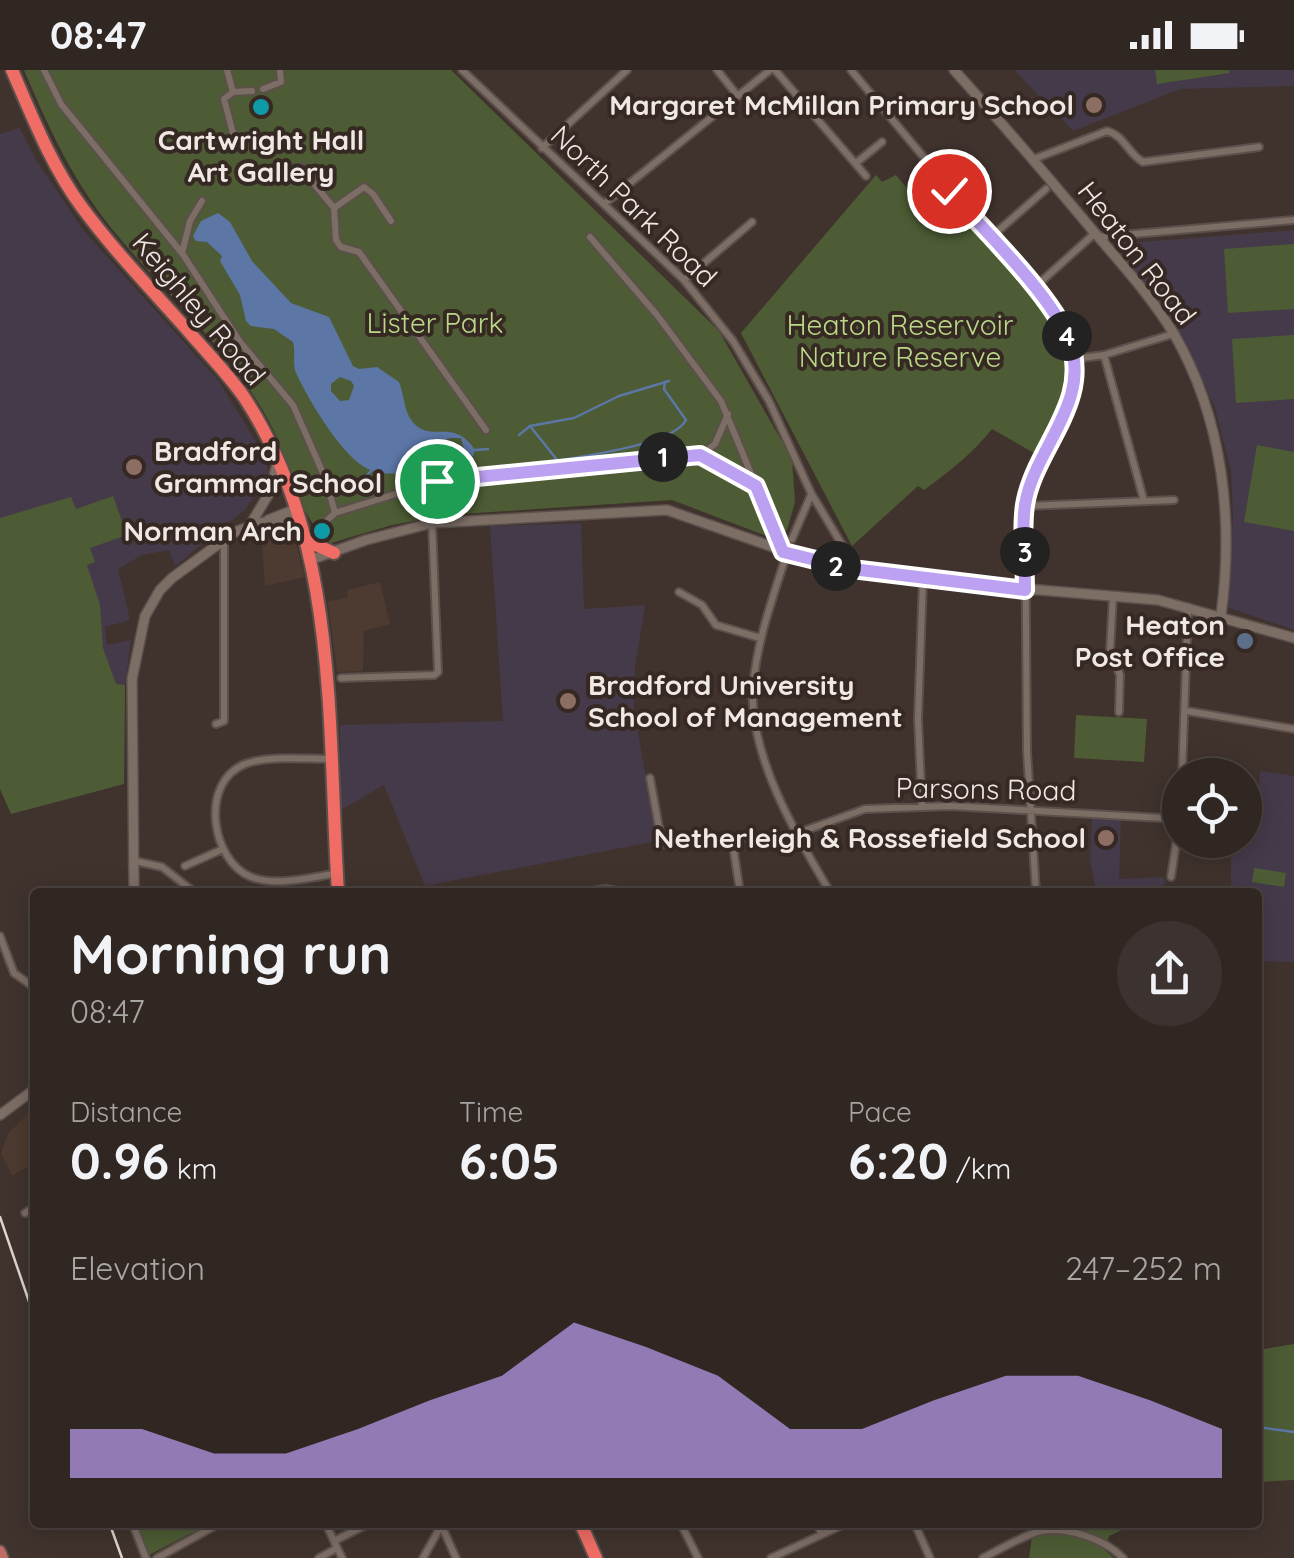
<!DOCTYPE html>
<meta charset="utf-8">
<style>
:root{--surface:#302622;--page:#3c322f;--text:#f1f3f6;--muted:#a8a5a5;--line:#4b4340;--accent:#bca0f2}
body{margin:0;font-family:Quicksand,sans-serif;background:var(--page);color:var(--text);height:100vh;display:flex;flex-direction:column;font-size:38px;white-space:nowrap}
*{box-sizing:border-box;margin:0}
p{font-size:32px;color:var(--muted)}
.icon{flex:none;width:55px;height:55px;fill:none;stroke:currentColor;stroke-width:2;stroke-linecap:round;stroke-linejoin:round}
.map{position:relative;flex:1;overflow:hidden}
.sheet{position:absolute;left:30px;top:818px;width:1232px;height:640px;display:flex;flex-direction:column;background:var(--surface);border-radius:10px;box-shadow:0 5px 25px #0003,0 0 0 2px var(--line)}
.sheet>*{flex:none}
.fabs{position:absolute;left:1162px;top:688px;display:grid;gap:20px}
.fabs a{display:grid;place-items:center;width:100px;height:100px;border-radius:50%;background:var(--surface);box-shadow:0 5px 25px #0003,0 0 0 2px var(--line);font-size:50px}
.pin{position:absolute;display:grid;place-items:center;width:85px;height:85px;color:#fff;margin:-42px;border:5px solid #fff;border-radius:50%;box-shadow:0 2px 10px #0007}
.km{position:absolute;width:50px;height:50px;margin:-25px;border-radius:50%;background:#222;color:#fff;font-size:28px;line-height:50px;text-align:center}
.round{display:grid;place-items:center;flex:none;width:105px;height:105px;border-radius:52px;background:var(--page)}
.headline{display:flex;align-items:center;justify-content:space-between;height:170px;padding:0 40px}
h1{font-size:55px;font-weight:800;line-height:75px}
.metrics{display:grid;grid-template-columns:repeat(3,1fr);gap:15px;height:170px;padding:10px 40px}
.metrics div{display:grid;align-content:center}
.metrics b{font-size:50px;font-weight:800}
.metrics small{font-size:28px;font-weight:400}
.metrics p{font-size:28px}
.chart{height:280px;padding:20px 40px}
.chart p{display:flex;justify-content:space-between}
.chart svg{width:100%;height:180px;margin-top:10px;fill:var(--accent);opacity:.7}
.status{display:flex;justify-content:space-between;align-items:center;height:70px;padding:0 50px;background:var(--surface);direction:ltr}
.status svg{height:28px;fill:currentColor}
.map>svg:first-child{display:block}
.built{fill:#4d3a30}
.education{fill:#453a49}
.green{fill:#4d5c34}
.water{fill:#5c76a6;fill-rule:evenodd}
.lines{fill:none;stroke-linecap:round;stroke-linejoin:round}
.stream{stroke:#5c76a6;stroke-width:2.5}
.street-casing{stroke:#5b504b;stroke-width:10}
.secondary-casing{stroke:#5b504b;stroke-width:12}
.primary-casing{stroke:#5b504b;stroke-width:14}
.highway-casing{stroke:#5b504b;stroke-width:16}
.street{stroke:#7c6d65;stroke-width:6}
.secondary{stroke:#7c6d65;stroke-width:9}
.primary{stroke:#c16d65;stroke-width:10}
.highway{stroke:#ef6d65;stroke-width:12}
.rail{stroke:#ded5d0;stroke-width:2.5}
.route-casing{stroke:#fff;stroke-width:20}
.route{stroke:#bca0f2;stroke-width:12}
.education-dot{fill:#8d6e63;stroke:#362923;stroke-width:4}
.culture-dot{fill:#0f9aa8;stroke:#362923;stroke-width:4}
.service-dot{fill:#5c6f8a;stroke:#362923;stroke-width:4}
.labels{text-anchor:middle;stroke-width:8;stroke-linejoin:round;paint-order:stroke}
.poi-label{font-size:28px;font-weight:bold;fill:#f0e8e3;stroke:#362923;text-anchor:end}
.street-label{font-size:28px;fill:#f0e8e3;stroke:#362923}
.park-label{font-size:28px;fill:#bad988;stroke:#362923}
</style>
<div class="status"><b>08:47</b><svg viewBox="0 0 49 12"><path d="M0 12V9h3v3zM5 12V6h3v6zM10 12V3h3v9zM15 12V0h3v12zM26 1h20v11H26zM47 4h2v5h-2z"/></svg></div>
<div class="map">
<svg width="1294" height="1488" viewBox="0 0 1294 1488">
<rect width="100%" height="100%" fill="#40332d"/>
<!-- built -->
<path class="built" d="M292,459L305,507L265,516L261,463Z
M380,512L390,554L364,561L363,601L337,602L328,532L348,527L347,520Z
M35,1036V1092L12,1106L1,1083L8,1064Z"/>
<!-- education -->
<path class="education" d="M1014,0H1294V16L1180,19L1073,61Z
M20,58L36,90L84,161L218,310L260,378L269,402L246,439L175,496L169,480L142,485L118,499L130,550L105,557L107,575L131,570L125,615L124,714L11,744L0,719V64Z
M1294,160V560L1227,537L1233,445L1231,401L1215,338L1187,275L1115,174Z
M581,453L584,539L645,535L635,597L634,639L657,771L425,816L384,715L341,740L340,655L503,651L490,456Z
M1260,701L1294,706V892L1258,891V822H1231V770H1245V760L1256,759Z
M1092,747L1121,748L1119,809L1163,807L1166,812L1162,817L1163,822H1096L1090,789Z"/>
<!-- green -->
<path class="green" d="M24,0H451L719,261L792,389L795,432L787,460L769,467L672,430L446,445L392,455L331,473C295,445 291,392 270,353C231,280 169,228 117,165C75,115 49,59 24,0Z
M1155,0H1229L1230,3L1157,14Z
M876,105L882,112L896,105L916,129L935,114C970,155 1071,254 1069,307C1067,334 1047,360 1034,383L992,359C972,384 950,401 924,420L918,416L852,476L741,263Z
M1294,174V239L1228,243L1224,179Z
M1294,265V329L1236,333L1232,269Z
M1257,375L1294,382V461L1244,452Z
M113,426L127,465L90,478L95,492L87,495L100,535L103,578L116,614L125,615L124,714L11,744L0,719V448L71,427L76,439Z
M1076,645L1147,649L1144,692L1074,688Z
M1254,798L1286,803L1284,817L1252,812Z
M1294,1274V1410L1258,1412V1280Z
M145,1453V1452L211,1453L149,1485L138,1457Z
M1034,1453H1137L1109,1466L1105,1480L1114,1488H1029Z"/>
<!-- water -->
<path class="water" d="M218,143L230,152L252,191L291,233L329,247L353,296L359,299L377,297L399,312C404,324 404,341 412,351C430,375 453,346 475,380L473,386C445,393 404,410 373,401C345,393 308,329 296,303C292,294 296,283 293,272L274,259L251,256L246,251L240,225L220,191L222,186L207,172L196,171L193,166L201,151ZM340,307L351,311L354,316L349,330L340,331L331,321V314ZM451,368H461L464,379L446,387L435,386L431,377L432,373Z"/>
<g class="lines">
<!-- stream -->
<path class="stream" d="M530,356L558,391C586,385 673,375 686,350L664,319L665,312
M519,365L530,356L574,348L619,326L669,311
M475,380L488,379
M356,417L371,401
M1258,1357L1294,1362"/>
<!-- street casing -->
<g class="street-casing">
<path id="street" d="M44,0L61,34L181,182
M227,0L233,22
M462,0L684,210L733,271L769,331L811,423L851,490L852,499
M717,0L737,25
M775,0L866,106
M851,0L1056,246C1094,317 1065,335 1036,398C1030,410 1028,424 1025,436L1027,682L1036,822
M263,19L281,12L280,0
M234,67L224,29L233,22L252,21
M542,78L627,0
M1034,89L1107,61C1124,65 1128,84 1143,92L1259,77
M856,93L882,72
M300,97L334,138L336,170L341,177L359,182L486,360
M202,131L190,151L182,183L240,272L293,335L326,410L335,443L307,469
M604,134L770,0
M334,138L364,117L373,124L391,151
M590,167L657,245L721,331L783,481
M1099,167L1294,150
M990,168L1046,119
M684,210L752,152
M1034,218L1095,163
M1104,285L1144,431
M1074,289L1104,285L1173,264
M701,385L715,374L728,344
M1025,436L1174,430
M335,443L437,411L553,402L658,387L700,385L756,416
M792,469L811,425
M787,483C773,527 757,570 753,617C749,686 796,765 830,822
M679,522L702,535L716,555L760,568
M1113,526L1110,581L1120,605L1119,642
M341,608L434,605L438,602L432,453
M1187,641L1294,659
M216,654L224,651V471
M330,689C303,689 270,685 245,694C199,712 211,791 251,807C277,817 309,807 335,804
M1182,705L1188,537
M650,708L662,774L795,764L865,739L950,736L1180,749
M922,737L918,649L923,509
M732,769L740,822
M135,791L162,797L194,822
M185,796L223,779
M1171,807L1180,748
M585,822L606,819L623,822
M0,866L14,903L35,918
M25,1143L35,1137
M132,1452L146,1488
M325,1452L342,1488
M440,1452L456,1488
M680,1452L698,1488
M818,1452L821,1465
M914,1452L930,1488
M334,1471L366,1455
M157,1488L222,1452
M319,1488L337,1478
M423,1488L441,1456
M771,1488L849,1452
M983,1488C998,1480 1026,1464 1041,1461C1068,1456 1106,1470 1123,1488"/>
</g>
<!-- secondary casing -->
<g class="secondary-casing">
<path id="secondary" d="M954,0C1002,53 1048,107 1094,162C1122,194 1152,228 1174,264C1223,349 1234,450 1221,545
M268,450L296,439
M250,455L270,422L277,394
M310,490L366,470L432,453L667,440L816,492L968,514L1158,530L1294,568
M134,822L132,609L145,546L160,520L172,508L235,462L258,453L299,449
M0,1045L35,1019"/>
</g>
<!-- primary casing -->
<g class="primary-casing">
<path id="primary" d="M0,1481L3,1488"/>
</g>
<!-- highway casing -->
<g class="highway-casing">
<path id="highway" d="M12,0C32,46 51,95 81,136C114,181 153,221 190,263C208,284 228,304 244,327C340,473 327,656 338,822
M305,470L334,483
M580,1452L596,1488"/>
</g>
<!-- street -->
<use href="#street" class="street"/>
<!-- secondary -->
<use href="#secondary" class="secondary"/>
<!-- primary -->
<use href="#primary" class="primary"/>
<!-- highway -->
<use href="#highway" class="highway"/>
<!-- rail -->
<path class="rail" d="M0,1147L35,1249
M109,1452L122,1488"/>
</g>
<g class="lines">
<!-- route casing -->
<g class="route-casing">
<path id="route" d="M437,411L700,385L756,416L783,482L852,499L1025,520C1025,492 1021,462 1025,435C1034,378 1093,332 1069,270C1052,226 983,159 949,121"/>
</g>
<!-- route -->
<use href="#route" class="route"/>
</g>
<!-- markers -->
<g class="education-dot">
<circle cx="1094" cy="35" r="10"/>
<circle cx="134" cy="397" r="10"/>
<circle cx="568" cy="631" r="10"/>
<circle cx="1106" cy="768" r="10"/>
</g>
<g class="culture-dot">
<circle cx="261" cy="37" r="10"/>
<circle cx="322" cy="461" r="10"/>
</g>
<circle class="service-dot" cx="1245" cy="571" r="10"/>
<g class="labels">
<!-- poi labels -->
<g class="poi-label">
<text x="1074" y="45">Margaret McMillan Primary School</text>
<text x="261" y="80" text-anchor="middle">Cartwright Hall<tspan x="261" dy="32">Art Gallery</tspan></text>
<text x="154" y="391" text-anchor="start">Bradford<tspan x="154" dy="32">Grammar School</tspan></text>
<text x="302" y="471">Norman Arch</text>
<text x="1225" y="565">Heaton<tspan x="1225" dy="32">Post Office</tspan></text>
<text x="588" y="625" text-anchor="start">Bradford University<tspan x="588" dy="32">School of Management</tspan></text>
<text x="1086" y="778">Netherleigh &amp; Rossefield School</text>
</g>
<!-- street labels -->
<g class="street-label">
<text transform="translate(634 136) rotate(44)" y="10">North Park Road</text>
<text transform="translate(1137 183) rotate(52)" y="10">Heaton Road</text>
<text transform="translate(199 239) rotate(50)" y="10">Keighley Road</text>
<text transform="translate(986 719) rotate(1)" y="10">Parsons Road</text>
</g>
<!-- park labels -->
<g class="park-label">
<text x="435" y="263">Lister Park</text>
<text x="900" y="265">Heaton Reservoir<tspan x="900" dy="32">Nature Reserve</tspan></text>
</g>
</g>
</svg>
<div class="fabs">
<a><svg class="icon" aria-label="locate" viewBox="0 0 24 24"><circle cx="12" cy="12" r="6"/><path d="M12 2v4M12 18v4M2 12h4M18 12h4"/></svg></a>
</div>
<div class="pin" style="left:437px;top:411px;background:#1e9e55"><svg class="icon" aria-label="arrive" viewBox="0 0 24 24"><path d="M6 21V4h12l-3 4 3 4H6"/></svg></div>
<div class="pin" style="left:949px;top:121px;background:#d93025"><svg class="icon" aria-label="check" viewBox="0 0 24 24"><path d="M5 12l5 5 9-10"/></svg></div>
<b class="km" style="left:663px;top:387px">1</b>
<b class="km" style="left:836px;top:496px">2</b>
<b class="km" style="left:1025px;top:482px">3</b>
<b class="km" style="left:1067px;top:266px">4</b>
<section class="sheet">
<div class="headline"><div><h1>Morning run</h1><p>08:47</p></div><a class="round"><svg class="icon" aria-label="share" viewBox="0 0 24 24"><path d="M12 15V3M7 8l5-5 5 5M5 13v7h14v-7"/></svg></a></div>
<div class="metrics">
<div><p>Distance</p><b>0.96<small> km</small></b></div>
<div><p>Time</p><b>6:05</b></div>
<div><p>Pace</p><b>6:20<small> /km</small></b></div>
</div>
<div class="chart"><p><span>Elevation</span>247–252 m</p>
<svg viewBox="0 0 160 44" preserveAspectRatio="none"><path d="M0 44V32L10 32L20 38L30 38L40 32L50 25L60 19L70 6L80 12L90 19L100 32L110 32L120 25L130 19L140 19L150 25L160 32V44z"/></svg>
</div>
</section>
</div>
